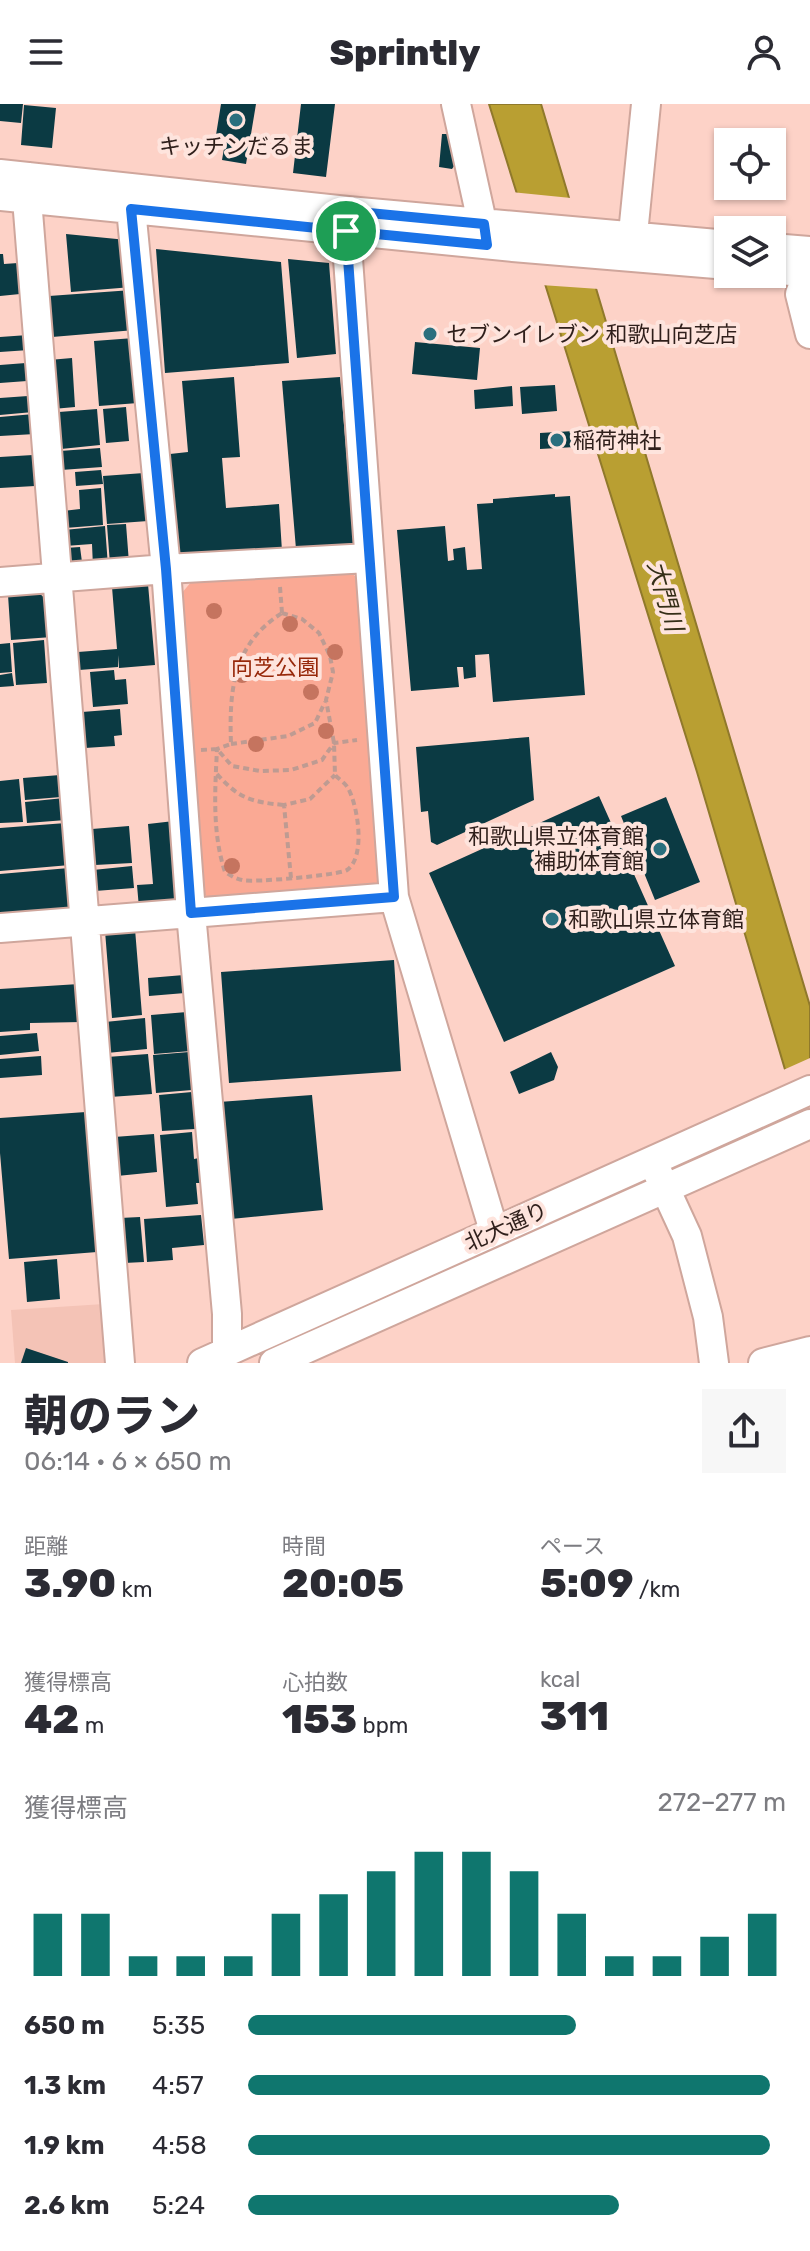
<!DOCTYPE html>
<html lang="ja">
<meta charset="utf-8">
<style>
:root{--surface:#fff;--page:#f7f7f7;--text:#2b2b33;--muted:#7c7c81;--accent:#0f766e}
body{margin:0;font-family:Rubik,"Noto Sans JP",sans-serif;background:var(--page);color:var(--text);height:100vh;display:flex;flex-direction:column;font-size:30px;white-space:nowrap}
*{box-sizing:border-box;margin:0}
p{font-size:26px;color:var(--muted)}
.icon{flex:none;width:44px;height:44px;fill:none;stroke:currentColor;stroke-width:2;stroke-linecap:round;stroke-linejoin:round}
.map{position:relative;height:1259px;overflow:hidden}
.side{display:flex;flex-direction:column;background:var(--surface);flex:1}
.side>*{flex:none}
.tools{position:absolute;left:714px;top:24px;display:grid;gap:16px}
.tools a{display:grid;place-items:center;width:72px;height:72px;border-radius:0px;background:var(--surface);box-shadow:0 2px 6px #0004;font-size:40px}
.pin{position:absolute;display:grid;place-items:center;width:68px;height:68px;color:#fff;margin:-34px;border:4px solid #fff;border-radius:50%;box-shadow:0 2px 8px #0007}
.round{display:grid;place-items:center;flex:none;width:84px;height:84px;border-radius:0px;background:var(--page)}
.summary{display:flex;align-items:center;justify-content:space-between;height:136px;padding:0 24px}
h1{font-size:44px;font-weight:800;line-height:60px}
.stats{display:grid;grid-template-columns:repeat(3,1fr);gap:12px;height:136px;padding:8px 24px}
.stats div{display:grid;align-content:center}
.stats b{font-size:40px;font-weight:800}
.stats small{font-size:22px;font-weight:400}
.stats p{font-size:22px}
.chart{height:224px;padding:16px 24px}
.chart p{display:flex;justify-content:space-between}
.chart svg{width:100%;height:144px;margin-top:8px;stroke:var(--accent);stroke-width:6}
ul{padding:0 24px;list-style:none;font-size:26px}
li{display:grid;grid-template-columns:128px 96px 1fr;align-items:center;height:60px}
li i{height:20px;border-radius:10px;background:var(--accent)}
header{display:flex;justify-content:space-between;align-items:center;height:104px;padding:0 24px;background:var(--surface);font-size:36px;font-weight:800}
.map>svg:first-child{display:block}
.built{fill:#f4c3b6}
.green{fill:#faa994}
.water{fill:#b99f32;stroke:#90792b;stroke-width:2}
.pier{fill:#fdd2c7}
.building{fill:#0b3a43}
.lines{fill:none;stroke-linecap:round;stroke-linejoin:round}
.minor-casing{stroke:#cfa69c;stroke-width:32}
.path{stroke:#be9b92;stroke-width:4;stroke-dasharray:6 4;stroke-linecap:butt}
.minor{stroke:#fff;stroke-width:28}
.tree{fill:#c5745f}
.route-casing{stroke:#fff;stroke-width:16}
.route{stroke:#1a73e8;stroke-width:10}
.poi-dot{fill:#2a6f7e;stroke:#fee4dd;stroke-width:3}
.labels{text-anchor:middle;stroke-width:8;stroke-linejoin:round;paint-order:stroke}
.poi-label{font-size:22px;fill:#2f1f1b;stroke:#fee4dd;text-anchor:start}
.park-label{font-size:22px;fill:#97280a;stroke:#fee4dd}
.street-label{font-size:22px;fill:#2f1f1b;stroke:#fee4dd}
.water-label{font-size:24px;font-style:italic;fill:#342e17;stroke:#fee4dd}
</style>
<header><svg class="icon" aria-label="menu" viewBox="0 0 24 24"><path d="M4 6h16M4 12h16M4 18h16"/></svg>Sprintly<svg class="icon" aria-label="person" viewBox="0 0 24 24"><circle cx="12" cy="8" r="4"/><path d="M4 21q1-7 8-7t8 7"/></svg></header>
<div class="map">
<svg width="810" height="1259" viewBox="0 0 810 1259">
<rect width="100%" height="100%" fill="#fdd2c7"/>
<!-- built -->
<path class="built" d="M104,1200L108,1259H15L11,1206Z"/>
<!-- green -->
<path class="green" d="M346,464L357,474L380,776L373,785L214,798L205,791L181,490L192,477Z"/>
<!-- water -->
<path class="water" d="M489,0H541L810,902V1050L697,668Z"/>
<!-- pier -->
<path class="pier" d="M511,88L571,94L599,185L541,181Z
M810,954V1051L807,1052L781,967Z"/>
<!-- building -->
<path class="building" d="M0,0H23L21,19L0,17Z
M221,0H256L246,60L222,56L226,33L216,31Z
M301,0H335L326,73L293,69Z
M24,1L56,4L52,44L21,41Z
M442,30H452L459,55L452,65L439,63Z
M66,130L127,136L132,183L71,188Z
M156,145L281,158L289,259L165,269Z
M0,150H3L4,160L18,159L20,190L0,192Z
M288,155L329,159L336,250L297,254Z
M132,186L135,226L52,233L49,192Z
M28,231L29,246L0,248V233Z
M134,234L138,299L99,302L94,237Z
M415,238L480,244L477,276L412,270Z
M72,254L75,303L53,305L49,256Z
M26,259L31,273L27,277L0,279V261Z
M234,273L240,353L222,354L226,404L279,400L282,447L179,455L170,350L188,348L182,277Z
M340,273L354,440L296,445L282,277Z
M555,281L557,307L522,310L520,283Z
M512,282L513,302L475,305L474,286Z
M28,292L32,296L33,308L0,311V294Z
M126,303L129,337L106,339L103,305Z
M97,305L100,341L61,345L59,308Z
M34,310L35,330L0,332V313Z
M574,327L575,343L540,345V329Z
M100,344L102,363L61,366L60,347Z
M33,351L35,382L0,384V353Z
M101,366L103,380L76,382L75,368Z
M144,369L148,417L107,420L103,372Z
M101,384L103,421L65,424L63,407L80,405L79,386Z
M555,390V393L570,392L585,591L493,598L489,550L475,551L476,573L464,575L463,563H457L459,583L411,587L397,426L445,422L448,457L454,456L453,445L465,443L467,466L482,465L477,400L493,399V395Z
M126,420L129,459L110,460L107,421Z
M105,422L108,462L93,463L92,440L65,442L64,426Z
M80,443L82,458L66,459L65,444Z
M148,480L155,561L119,564L118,551V563L79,566L78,548L117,545L112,483Z
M39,489L49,498L52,533L11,536L8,491Z
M44,536L47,579L16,581L13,539Z
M10,539L12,568L0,569V540Z
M114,566L115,576L126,575L128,600L93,603L90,568Z
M12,569L14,582L0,583V571Z
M120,605L122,631L114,632L115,642L85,644L82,608Z
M529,633L534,696L437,741L431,738L428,707L421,708L416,643Z
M60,671L61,693L25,696L23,674Z
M19,675L23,718L0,719V677Z
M599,692L675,862L504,938L429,769Z
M666,693L700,778L655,796L621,712Z
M64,694L66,716L27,719L25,698Z
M174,717L180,793L172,801L139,804L137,781L153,780L148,720Z
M66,719L70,761L0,767V724Z
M129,722L132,759L95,761L92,725Z
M132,762L134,784L95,787L93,766Z
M69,764L71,801L65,809L0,814V770Z
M135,825L142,911L112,914L105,827Z
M394,856L401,967L229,979L221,868Z
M184,871L185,889L149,892L148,874Z
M79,880L82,918L30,919V926L0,928V885Z
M187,908L191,947L154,950L151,911Z
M145,914L147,945L107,949L105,918Z
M37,929L39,947L0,951V932Z
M189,948L192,986L156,989L153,951Z
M551,948L558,963L554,976L519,990L510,968Z
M148,950L152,990L110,993L107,953Z
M41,952L42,971L0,974V955Z
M192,988L195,1025L162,1027L159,991Z
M312,991L323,1106L231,1115L219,998Z
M86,1008L97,1148L9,1155L0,1049V1014Z
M192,1028L194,1055L199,1054L201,1079H196L198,1100L166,1103L160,1031Z
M154,1030L157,1068L117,1072L114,1033Z
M201,1111L204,1141L172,1144L173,1156L147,1158L144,1115Z
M140,1113L144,1158L124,1159L120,1114Z
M57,1155L60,1195L27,1198L24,1158Z
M26,1244L68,1258V1259H21Z"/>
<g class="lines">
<!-- minor casing -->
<g class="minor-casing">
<path id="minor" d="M456,0L486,136
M0,70L348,107L728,141
M29,73L27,95L120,1259
M129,84L166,465L191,809L227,1210V1248
M0,92L513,143L728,161
M348,107L346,127L394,793L494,1127
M772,144L810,147
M631,150L646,0
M810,164L800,190L810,230
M772,165L810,169
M0,478L166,465L369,454
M0,824L394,793
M657,1067L687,1132L708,1213L714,1259
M202,1259L810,986
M274,1259L810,1020
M763,1259L810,1247"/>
</g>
<!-- path -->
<path class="path" d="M280,483L282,509
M282,509L302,515L319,529L330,552L333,568L326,596L334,639L335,671C339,675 345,679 348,684C358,702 366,753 347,766C340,771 252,779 242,776C236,775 230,771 225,768C212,729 215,686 217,645L231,640C229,586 233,540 282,509Z
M231,640L288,632L315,619L325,598
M201,646L217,645L232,662L260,667L291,666L322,656L334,639L357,636
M217,670C239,695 252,698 284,701
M291,774L284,701L310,695L335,671"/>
<!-- minor -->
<use href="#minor" class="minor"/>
</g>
<!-- trees -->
<g class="tree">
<circle cx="214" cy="507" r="8"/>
<circle cx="290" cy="520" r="8"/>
<circle cx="335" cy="548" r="8"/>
<circle cx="242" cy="571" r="8"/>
<circle cx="311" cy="588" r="8"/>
<circle cx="326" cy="627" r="8"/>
<circle cx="256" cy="640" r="8"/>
<circle cx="232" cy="762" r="8"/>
</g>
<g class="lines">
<!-- route casing -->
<g class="route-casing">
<path id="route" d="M346,127L394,793L191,809L166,465L131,105L346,127L348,107L484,120L487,141L346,127"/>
</g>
<!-- route -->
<use href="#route" class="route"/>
</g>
<!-- markers -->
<g class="poi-dot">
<circle cx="236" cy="16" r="8"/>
<circle cx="430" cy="230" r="8"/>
<circle cx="557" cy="336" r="8"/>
<circle cx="660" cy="745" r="8"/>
<circle cx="552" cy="815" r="8"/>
</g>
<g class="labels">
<!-- poi labels -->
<g class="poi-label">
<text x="236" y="50" text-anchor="middle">キッチンだるま</text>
<text x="446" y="238">セブンイレブン 和歌山向芝店</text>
<text x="573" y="344">稲荷神社</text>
<text x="644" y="740" text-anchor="end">和歌山県立体育館<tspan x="644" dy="25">補助体育館</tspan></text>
<text x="568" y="823">和歌山県立体育館</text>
</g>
<!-- park labels -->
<g class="park-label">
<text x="275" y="571">向芝公園</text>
</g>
<!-- street labels -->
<g class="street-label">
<text transform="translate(506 1122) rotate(-24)" y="8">北大通り</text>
</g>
<!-- water labels -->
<g class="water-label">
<text transform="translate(665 492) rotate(74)" y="8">大門川</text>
</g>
</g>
</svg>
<div class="tools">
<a><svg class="icon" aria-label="locate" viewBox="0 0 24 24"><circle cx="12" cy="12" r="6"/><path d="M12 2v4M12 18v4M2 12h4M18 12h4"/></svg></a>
<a><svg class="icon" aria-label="layers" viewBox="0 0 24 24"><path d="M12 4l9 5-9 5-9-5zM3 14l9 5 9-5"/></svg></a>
</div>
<div class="pin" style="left:346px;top:127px;background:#1e9e55"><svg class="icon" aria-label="arrive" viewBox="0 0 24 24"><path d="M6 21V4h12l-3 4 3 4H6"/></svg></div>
</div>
<section class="side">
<div class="summary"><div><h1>朝のラン</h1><p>06:14 · 6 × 650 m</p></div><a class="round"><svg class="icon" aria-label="share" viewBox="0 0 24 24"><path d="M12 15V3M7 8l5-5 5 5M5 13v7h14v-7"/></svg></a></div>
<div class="stats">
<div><p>距離</p><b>3.90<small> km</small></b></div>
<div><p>時間</p><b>20:05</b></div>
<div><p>ペース</p><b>5:09<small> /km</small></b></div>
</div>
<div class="stats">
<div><p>獲得標高</p><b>42<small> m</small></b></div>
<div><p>心拍数</p><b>153<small> bpm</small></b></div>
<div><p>kcal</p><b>311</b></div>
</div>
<div class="chart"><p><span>獲得標高</span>272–277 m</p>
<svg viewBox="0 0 160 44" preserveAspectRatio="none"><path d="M5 44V25M15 44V25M25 44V38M35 44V38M45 44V38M55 44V25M65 44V19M75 44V12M85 44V6M95 44V6M105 44V12M115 44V25M125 44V38M135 44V38M145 44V32M155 44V25"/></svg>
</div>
<ul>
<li><b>650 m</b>5:35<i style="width:61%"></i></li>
<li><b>1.3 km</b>4:57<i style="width:97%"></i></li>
<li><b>1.9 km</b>4:58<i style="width:97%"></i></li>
<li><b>2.6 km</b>5:24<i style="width:69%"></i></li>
</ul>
</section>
